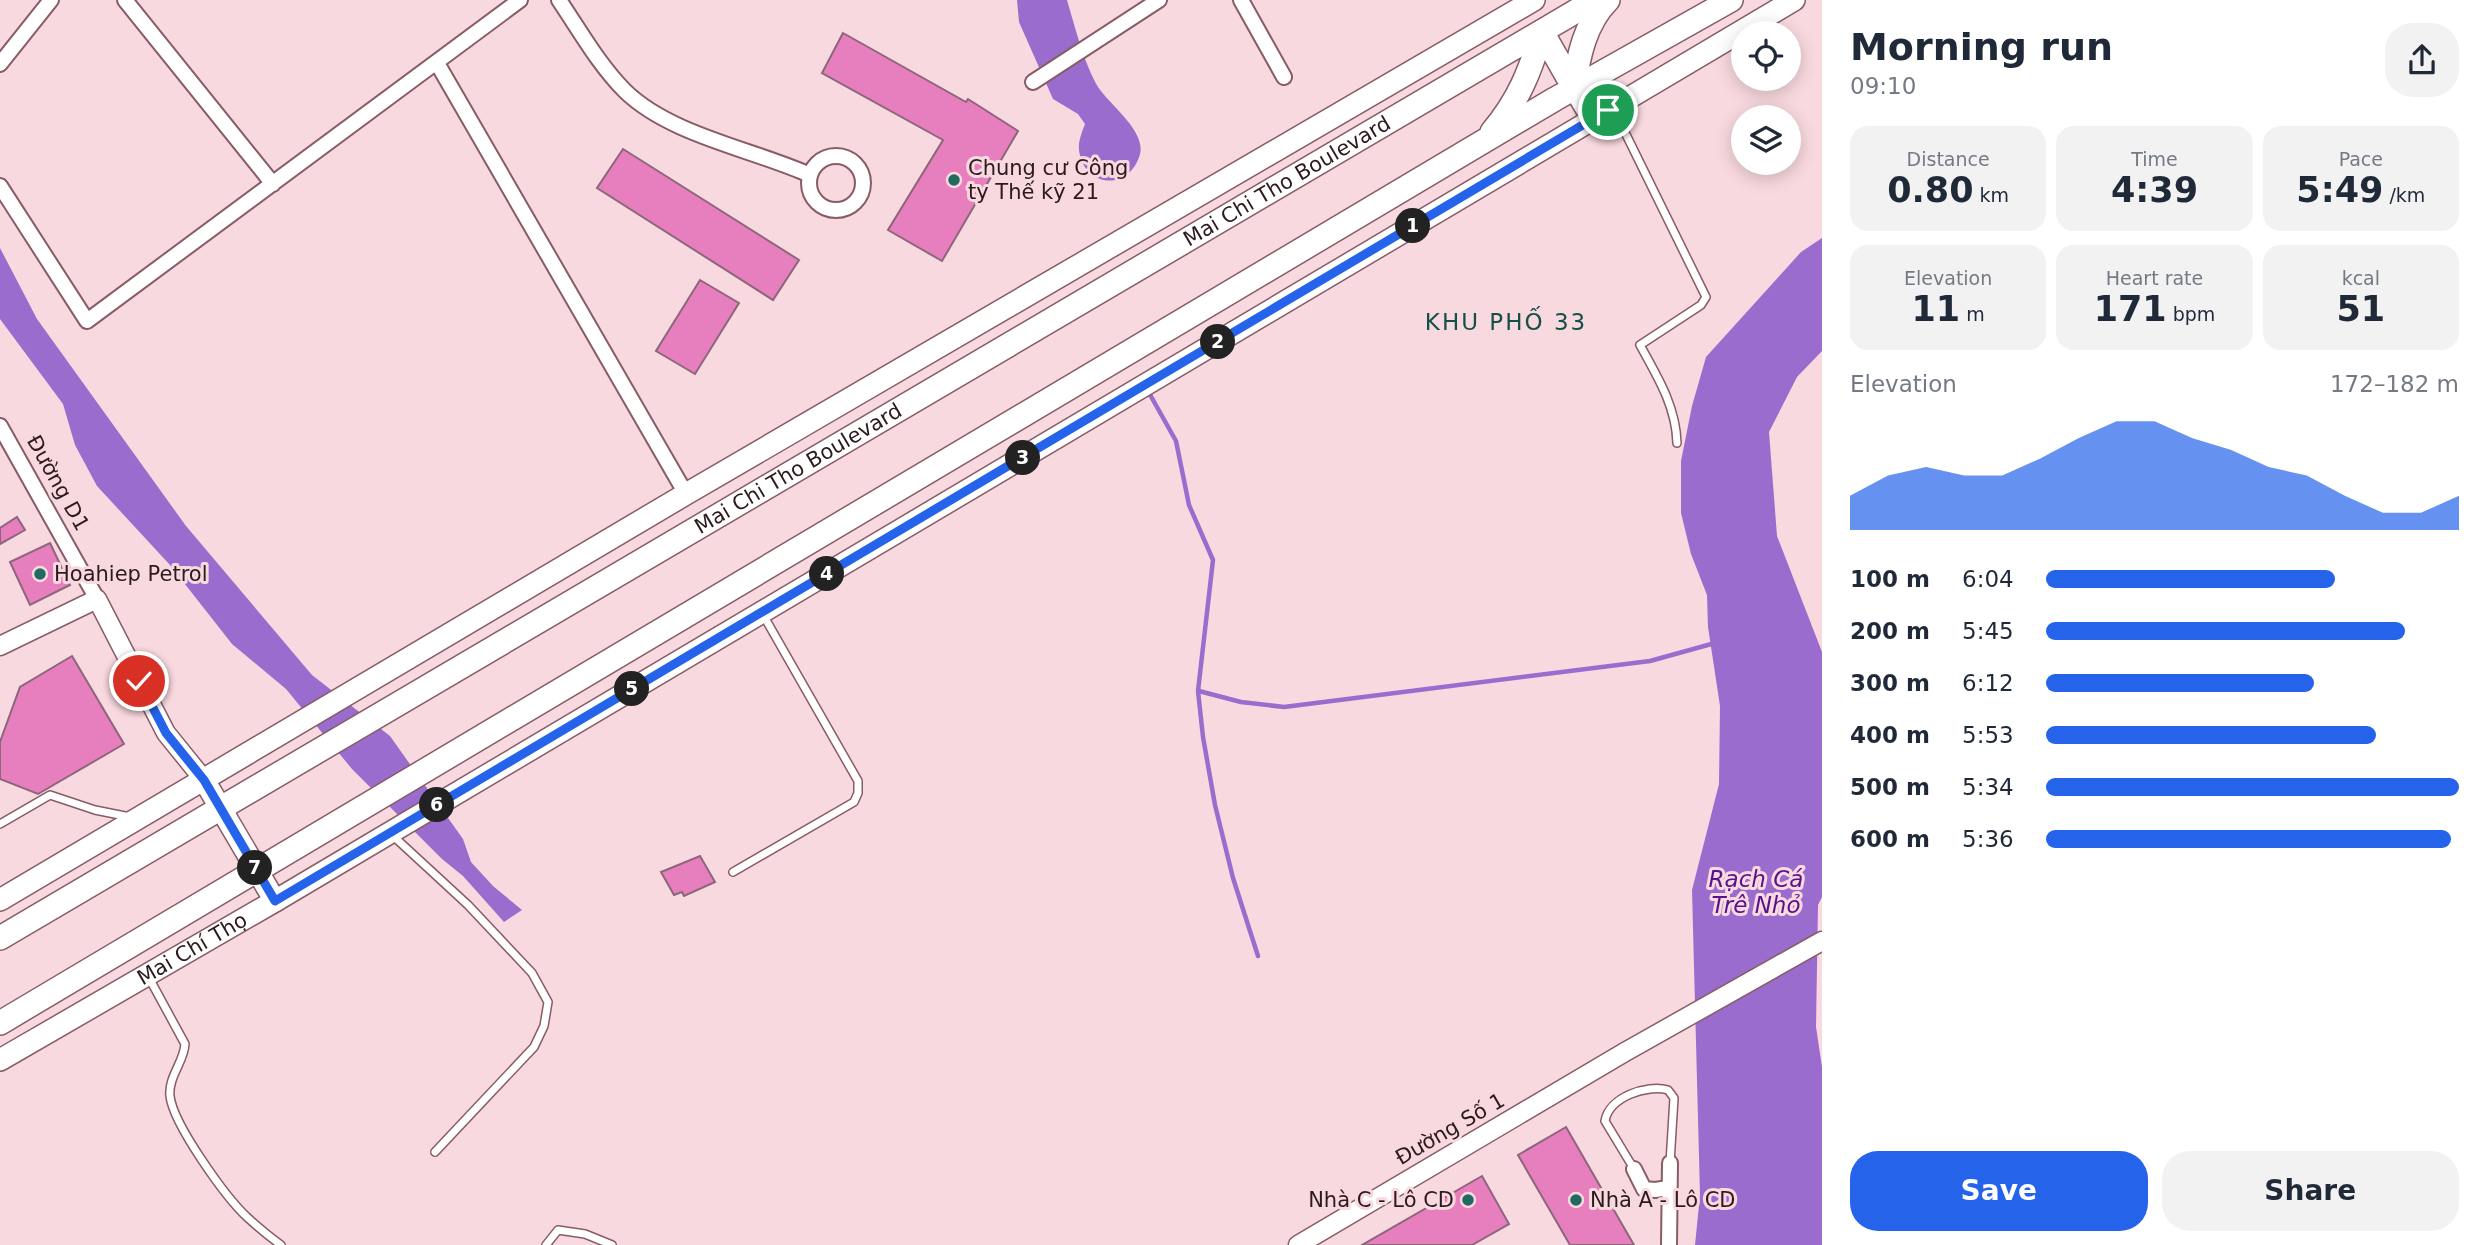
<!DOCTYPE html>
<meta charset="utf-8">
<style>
:root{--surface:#fff;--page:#f2f2f3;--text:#1f2937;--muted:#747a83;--accent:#2563eb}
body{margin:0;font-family:"DejaVu Sans",sans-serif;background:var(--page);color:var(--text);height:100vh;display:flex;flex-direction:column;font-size:26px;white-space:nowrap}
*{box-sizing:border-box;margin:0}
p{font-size:23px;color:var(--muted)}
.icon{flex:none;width:38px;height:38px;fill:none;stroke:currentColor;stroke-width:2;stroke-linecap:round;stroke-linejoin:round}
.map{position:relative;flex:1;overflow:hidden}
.drawer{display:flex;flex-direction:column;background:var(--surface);width:665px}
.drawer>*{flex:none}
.buttons{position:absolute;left:1731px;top:21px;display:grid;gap:14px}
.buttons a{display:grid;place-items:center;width:70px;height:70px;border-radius:50%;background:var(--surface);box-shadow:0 4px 18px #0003;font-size:35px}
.pin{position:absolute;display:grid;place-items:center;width:60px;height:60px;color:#fff;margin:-30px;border:4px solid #fff;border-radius:50%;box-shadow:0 2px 7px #0007}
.km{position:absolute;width:35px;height:35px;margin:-18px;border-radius:50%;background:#222;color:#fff;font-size:19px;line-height:35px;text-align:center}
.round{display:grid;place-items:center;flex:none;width:74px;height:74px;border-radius:28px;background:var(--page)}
.headline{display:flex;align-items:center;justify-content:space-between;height:119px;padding:0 28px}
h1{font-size:38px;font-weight:700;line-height:52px}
.stats{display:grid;grid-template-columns:repeat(3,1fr);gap:10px;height:119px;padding:7px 28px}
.stats div{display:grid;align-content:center;border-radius:18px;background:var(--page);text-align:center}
.stats b{font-size:35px;font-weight:700}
.stats small{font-size:19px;font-weight:400}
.stats p{font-size:19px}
.chart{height:196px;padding:14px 28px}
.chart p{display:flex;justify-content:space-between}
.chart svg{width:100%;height:126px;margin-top:7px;fill:var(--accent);opacity:.7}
.cta{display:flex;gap:14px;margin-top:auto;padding:14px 28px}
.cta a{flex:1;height:80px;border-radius:28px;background:var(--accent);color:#fff;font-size:28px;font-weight:700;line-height:80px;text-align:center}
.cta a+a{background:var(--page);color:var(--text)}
ul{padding:0 28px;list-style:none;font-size:23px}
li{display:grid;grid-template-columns:112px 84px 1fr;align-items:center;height:52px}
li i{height:18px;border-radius:9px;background:var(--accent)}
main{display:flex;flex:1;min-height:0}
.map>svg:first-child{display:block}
.water{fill:#9a6ccd}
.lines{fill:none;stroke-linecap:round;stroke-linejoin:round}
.stream{stroke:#9a6ccd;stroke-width:4.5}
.building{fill:#e77ebd;stroke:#8d667c;stroke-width:2}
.service-casing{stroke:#885c66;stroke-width:10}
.minor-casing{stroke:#885c66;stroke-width:18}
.tertiary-casing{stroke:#885c66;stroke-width:21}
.primary-casing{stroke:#885c66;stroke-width:24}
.trunk-casing{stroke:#885c66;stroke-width:26}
.service{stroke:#fff;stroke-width:7}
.minor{stroke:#fff;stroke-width:14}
.tertiary{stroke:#fff;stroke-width:18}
.primary{stroke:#fff;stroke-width:21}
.trunk{stroke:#fff;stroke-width:23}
.route-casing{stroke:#fff;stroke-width:14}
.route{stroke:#2563eb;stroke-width:9}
.poi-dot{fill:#216a62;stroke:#f8d9df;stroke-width:2.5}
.labels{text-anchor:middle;stroke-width:6;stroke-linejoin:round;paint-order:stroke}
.poi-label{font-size:21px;fill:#2c1a1e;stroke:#f8d9df;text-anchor:start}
.street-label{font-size:21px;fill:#2c1a1e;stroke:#f8d9df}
.neighbourhood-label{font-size:23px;letter-spacing:2px;fill:#144f48;stroke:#f8d9df}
.water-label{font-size:23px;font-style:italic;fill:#58138b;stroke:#f8d9df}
</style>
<main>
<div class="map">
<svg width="1822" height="1245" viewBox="0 0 1822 1245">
<rect width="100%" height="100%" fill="#f8d9df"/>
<!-- water -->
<path class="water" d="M1017,0H1067C1075,27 1084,63 1098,87C1109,104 1146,131 1140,154C1130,191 1084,189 1079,150C1078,142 1082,132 1085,124L1078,114L1053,99L1019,22Z
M1822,238V351L1797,377L1769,432L1777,536L1822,652V897L1818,905L1816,1027L1822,1067V1245H1695L1700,1195L1692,890L1719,784L1720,706L1708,627L1707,595L1691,554L1681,513V461L1692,406L1706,357L1801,252Z
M0,248L37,319L186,526L312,675L390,736L463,839L471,862L493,886L522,910L504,922L463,876L442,859L352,769L286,689L232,644L170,565L97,486L75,445L63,404L0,319Z"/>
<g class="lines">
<!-- stream -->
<path class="stream" d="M1148,391L1176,441L1189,505L1213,560L1198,691L1203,737L1215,805L1233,878L1258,956
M1199,691L1241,702L1284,707L1650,661L1715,643"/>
</g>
<!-- building -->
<path class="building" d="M843,33L966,102L968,99L1018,131L942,261L888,230L943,140L822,73Z
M623,149L799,260L773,300L597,188Z
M700,280L739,303L695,374L656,351Z
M17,517L25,530L0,544V528Z
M50,543L70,585L30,605L10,562Z
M72,656L124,744L38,794L0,779V742L20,687Z
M700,856L715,882L684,896L682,892L674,895L661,872Z
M1566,1127L1634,1245H1570L1518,1155Z
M1482,1176L1509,1224L1472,1245H1362Z"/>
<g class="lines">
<!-- service casing -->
<g class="service-casing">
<path id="service" d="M1613,108L1706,297L1701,305L1640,345C1657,376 1676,406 1677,443
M0,824L50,795L95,810L130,817
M391,834L468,905L532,973L548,1002L544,1026L534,1047L435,1152
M733,872L854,802L858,793V781L762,613
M148,976L185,1044C184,1062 168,1077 170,1096C173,1124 226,1198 248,1218C258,1227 270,1237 281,1245
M1634,1169L1605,1121C1609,1097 1647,1084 1668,1090L1674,1098L1670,1163
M546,1245L558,1230L585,1234L612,1245"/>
</g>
<!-- minor casing -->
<g class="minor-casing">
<path id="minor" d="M125,0L273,184
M559,0C580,31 599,65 625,91C670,135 752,149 810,175
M1241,0L1284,77
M437,63L686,494
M0,64L51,0
M1033,82L1159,0
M809 183a27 27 0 1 1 54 0a27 27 0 1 1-54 0Z
M0,186L87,321L520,0
M0,426L97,599
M1634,1169L1644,1189L1655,1190L1669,1188
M1669,1245L1670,1163"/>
</g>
<!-- tertiary casing -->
<g class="tertiary-casing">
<path id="tertiary" d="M0,646L97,599L166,733L204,780
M1298,1245L1625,1052L1822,941"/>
</g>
<!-- primary casing -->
<g class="primary-casing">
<g id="primary">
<path d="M1574,88L1593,120"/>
<path d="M204,780L275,901"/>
<path d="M0,900L686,494L1534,0"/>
<path id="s1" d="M0,1060L275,901L1794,0"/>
</g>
</g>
<!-- trunk casing -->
<g class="trunk-casing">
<g id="trunk">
<path d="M1542,32L1574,88"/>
<path d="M1574,88C1578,57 1585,23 1608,0"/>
<path d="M1492,132C1519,100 1530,71 1542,32"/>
<path id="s2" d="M0,938L1595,0"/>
<path d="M0,1023L1555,99L1731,0"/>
</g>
</g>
<!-- service -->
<use href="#service" class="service"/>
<!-- minor -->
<use href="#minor" class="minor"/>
<!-- tertiary -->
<use href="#tertiary" class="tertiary"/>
<!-- primary -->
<use href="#primary" class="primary"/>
<!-- trunk -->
<use href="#trunk" class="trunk"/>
</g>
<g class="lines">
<!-- route casing -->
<g class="route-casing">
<path id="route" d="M139,681L166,733L204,780L275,901L1608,110"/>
</g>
<!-- route -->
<use href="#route" class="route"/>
</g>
<!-- markers -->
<g class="poi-dot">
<circle cx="954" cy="180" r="7"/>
<circle cx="40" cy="574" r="7"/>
<circle cx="1468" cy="1200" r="7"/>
<circle cx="1576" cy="1200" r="7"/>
</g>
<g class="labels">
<!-- poi labels -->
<g class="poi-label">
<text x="968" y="175">Chung cư Công<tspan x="968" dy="24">ty Thế kỹ 21</tspan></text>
<text x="54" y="581">Hoahiep Petrol</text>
<text x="1454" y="1207" text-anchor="end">Nhà C - Lô CD</text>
<text x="1590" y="1207">Nhà A - Lô CD</text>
</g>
<!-- street labels -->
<g class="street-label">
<text dy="7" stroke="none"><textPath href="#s2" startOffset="1493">Mai Chi Tho Boulevard</textPath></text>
<text dy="7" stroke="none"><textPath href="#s2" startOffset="926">Mai Chi Tho Boulevard</textPath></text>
<text transform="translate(58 483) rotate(61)" y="7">Đường D1</text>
<text dy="7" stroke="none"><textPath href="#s1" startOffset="222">Mai Chí Thọ</textPath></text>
<text transform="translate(1450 1129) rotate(-30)" y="7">Đường Số 1</text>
</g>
<!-- neighbourhood labels -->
<g class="neighbourhood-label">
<text x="1506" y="330">KHU PHỐ 33</text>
</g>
<!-- water labels -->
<g class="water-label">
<text x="1756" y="887">Rạch Cá<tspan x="1756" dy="26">Trê Nhỏ</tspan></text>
</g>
</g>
</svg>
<div class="buttons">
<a><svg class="icon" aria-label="locate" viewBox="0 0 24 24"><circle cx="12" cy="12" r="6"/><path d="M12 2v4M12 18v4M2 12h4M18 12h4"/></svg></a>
<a><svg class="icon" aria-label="layers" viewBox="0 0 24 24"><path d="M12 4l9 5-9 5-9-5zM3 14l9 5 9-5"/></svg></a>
</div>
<div class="pin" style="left:1608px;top:110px;background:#1e9e55"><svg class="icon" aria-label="arrive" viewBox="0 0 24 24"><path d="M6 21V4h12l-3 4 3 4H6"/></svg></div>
<div class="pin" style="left:139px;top:681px;background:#d93025"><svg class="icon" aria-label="check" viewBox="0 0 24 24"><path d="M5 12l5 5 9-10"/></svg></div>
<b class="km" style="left:1413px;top:226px">1</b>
<b class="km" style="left:1218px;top:342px">2</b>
<b class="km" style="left:1023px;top:458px">3</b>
<b class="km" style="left:827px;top:574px">4</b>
<b class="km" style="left:632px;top:689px">5</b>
<b class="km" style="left:437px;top:805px">6</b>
<b class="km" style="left:255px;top:868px">7</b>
</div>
<section class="drawer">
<div class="headline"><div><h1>Morning run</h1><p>09:10</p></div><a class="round"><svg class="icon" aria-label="share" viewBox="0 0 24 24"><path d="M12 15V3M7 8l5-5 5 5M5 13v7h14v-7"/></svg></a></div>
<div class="stats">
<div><p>Distance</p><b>0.80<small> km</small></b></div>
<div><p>Time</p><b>4:39</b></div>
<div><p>Pace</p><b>5:49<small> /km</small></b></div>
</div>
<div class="stats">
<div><p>Elevation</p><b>11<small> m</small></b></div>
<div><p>Heart rate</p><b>171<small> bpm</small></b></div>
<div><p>kcal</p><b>51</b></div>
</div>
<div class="chart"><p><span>Elevation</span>172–182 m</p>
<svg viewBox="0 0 160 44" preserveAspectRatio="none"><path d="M0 44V32L10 25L20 22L30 25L40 25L50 19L60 12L70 6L80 6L90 12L100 16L110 22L120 25L130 32L140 38L150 38L160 32V44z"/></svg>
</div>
<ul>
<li><b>100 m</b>6:04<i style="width:70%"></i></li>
<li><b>200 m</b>5:45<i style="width:87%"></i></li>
<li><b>300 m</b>6:12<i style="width:65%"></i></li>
<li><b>400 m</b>5:53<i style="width:80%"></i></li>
<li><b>500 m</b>5:34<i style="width:100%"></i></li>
<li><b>600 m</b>5:36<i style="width:98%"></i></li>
</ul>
<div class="cta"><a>Save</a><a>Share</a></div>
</section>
</main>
